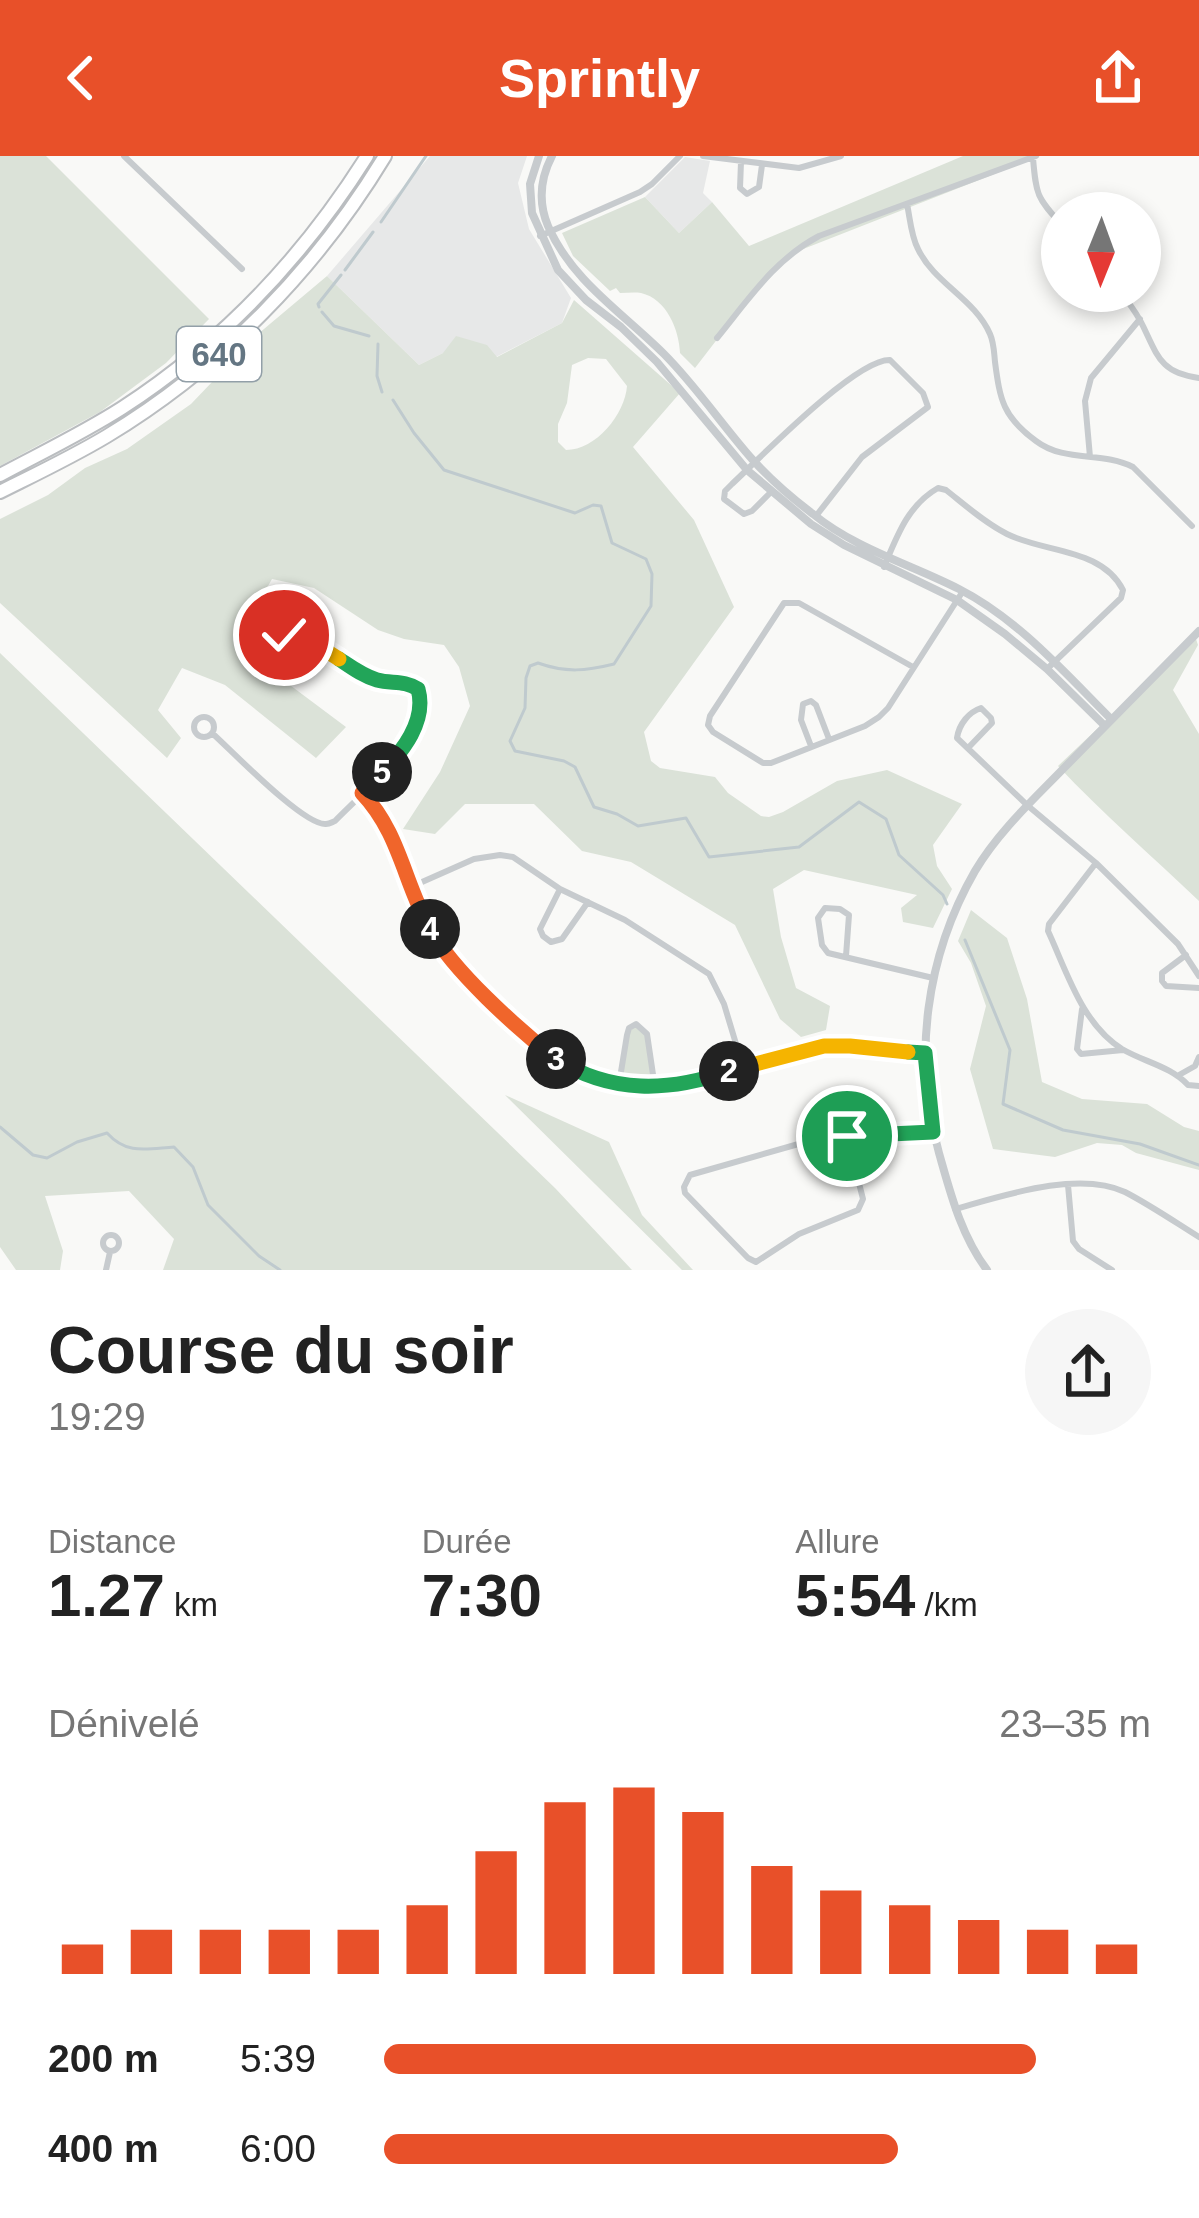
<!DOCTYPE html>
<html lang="fr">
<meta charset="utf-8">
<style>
:root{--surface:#fff;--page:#f6f6f6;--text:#222;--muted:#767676;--accent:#e85029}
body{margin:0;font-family:Helvetica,sans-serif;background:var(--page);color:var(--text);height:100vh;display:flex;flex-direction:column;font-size:45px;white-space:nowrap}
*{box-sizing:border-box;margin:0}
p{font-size:39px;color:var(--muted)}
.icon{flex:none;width:66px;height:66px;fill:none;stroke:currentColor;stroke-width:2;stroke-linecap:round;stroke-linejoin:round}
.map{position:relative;height:1114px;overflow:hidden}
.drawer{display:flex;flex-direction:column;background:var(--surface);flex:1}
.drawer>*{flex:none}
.needle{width:78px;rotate:181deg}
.buttons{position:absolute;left:1041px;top:36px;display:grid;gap:24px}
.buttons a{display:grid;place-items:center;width:120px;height:120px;border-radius:50%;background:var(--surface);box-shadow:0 6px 18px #0003;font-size:60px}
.pin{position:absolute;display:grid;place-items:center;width:102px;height:102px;color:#fff;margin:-51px;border:6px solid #fff;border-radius:50%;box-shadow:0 3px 12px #0007}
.km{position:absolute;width:60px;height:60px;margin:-30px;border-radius:50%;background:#222;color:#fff;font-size:33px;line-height:60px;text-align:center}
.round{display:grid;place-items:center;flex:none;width:126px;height:126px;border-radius:63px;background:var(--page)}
.overview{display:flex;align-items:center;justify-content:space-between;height:204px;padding:0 48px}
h1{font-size:66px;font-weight:700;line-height:90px}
.figures{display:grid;grid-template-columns:repeat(3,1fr);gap:18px;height:204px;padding:12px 48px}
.figures div{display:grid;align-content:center}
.figures b{font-size:60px;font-weight:700}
.figures small{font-size:33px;font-weight:400}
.figures p{font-size:33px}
.chart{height:336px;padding:24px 48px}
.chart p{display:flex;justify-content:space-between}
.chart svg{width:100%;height:216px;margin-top:12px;stroke:var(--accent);stroke-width:6}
ul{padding:0 48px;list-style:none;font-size:39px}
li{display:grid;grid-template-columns:192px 144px 1fr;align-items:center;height:90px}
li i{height:30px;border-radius:15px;background:var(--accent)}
header{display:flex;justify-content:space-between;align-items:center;height:156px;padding:0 48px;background:var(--accent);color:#fff;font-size:54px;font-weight:700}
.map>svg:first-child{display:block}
.built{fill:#e7e8e8}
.green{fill:#dbe2d8;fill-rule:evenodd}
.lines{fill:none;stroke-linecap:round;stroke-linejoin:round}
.stream{stroke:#bfcace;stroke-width:3}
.motorway-casing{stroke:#babdc0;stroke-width:16}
.minor{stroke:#c7cbce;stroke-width:6}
.tertiary{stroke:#c7cbce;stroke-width:8}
.motorway{stroke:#fff;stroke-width:12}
.split-1-casing{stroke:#fff;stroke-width:24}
.split-2-casing{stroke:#fff;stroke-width:24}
.split-3-casing{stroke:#fff;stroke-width:24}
.split-4-casing{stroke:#fff;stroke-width:24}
.split-5-casing{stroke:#fff;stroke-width:24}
.split-6-casing{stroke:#fff;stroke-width:24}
.split-7-casing{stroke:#fff;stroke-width:24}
.split-1{stroke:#22a559;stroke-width:15}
.split-2{stroke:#f5b400;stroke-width:15}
.split-3{stroke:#22a559;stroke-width:15}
.split-4{stroke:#f0652b;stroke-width:15}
.split-5{stroke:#f0652b;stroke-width:15}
.split-6{stroke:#22a559;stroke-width:15}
.split-7{stroke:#f5b400;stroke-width:15}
.labels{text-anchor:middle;stroke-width:12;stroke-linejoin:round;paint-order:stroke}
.shield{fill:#fff;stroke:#929fa8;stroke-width:3}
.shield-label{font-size:33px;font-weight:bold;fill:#647683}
</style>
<header><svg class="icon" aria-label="back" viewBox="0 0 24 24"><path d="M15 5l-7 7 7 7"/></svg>Sprintly<svg class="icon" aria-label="share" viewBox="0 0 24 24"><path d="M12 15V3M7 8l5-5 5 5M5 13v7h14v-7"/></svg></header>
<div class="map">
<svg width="1199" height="1114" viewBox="0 0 1199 1114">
<rect width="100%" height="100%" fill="#f9f9f7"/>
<!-- built -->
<path class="built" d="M430,0H527L518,27L529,73L571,142L562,167L496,201L443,197L419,209L327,120Z
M685,1L710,5L703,37L712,46L679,77L645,41Z"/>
<!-- green -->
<path class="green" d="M0,0H46L209,163L166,207L100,256L0,310Z
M963,0H1040L788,99L769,116L695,212L680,197C679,174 667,143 641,137C634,136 627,137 620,137L616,132L610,135L573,100L562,77L645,41L679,77L712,46L749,90Z
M327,120L419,209L443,197L456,180L487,189L497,201L562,167L574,144L680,237L633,291L694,364L734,451L644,576L651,605L660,612L715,621L728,637L761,660L769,661L783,656L837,625L887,614L962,648L933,689L937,710L952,733L933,772L903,766L901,752L917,739L804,714L773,733L781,781L796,832L830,850L826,874L801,881L780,863L735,769L631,706L582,695L534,648H465L435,678L403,673L440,616L470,550L459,511L444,489L404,483L378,474L314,432L272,423L235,488L346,571L316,602L225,529L182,512L158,554L181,582L167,602L0,447V363L48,339L85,312L127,293L191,248L258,178ZM588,202L606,203L627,230C625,258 596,294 566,294L558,286V268L567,247L572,209Z
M1195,480L1198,489L1173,534L1199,578V745C1152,700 1102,657 1058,610Z
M0,497L555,1032L632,1114H163L174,1083L129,1035L45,1040L63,1095L60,1114H16L0,1091Z
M971,754L1007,782L1027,843L1042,926L1082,943L1147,948L1184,971L1199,975V1014L1136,997L1122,989L1097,987L1055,1001L993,993L970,913L986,850L971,807L958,785Z
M636,868L647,878L655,932L619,929L627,879Z
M505,939L609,986L642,1059L693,1114H682Z"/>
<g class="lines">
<!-- stream -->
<path class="stream" d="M381,66L426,0
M345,114L373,76
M319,151L318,148L341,119
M322,156L334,170L369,180
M378,188L377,220L382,236
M393,244L414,277L444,314L575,357L593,349L601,350L612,387L646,403L652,418L651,450L614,508C586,515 566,517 538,507L530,510L526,522L525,552L510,585L515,595L564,605L575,611L594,651L617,658L638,670L686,662L709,701L799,691L859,646L886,663L899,699L943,739L947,748
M965,784L1010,894L1003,948L1063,974L1140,988L1199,1009
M0,971L33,999L47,1002L77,986L107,977C127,999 146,993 174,991L193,1011L208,1049L259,1100L280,1114"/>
<!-- motorway casing -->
<g class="motorway-casing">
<path id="motorway" d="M0,319C41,297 83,277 122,252C222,187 304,100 367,0
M0,336C36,318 72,301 107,280C221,211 316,114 385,0"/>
</g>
<!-- minor -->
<path class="minor" d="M124,0L242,113
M703,0L799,12L841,0
M1033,2C1036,39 1037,42 1062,69
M741,6L740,32L747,38L759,31L762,9
M907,48C910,62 911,80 918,93C934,127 975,143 990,178C994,187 994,196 995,206C1000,244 1003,261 1036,285C1065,307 1102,295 1133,311L1192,370
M540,80L640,36L652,28L680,0
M1120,135C1128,146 1137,157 1143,170C1158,201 1161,217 1199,222
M717,182C748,144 775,103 819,80L1036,0
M1090,301L1085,245L1091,222L1140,163
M771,336L752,355L744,358L724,343L725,335L732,328C761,301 856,203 890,204L923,237L928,251L862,301L816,360
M884,411C897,380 908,349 938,332L946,334C965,349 985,367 1007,378C1045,397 1102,392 1123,434L1121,442L1047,513
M281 472a9 9 0 1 1 18 0a9 9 0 1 1-18 0Z
M913,511L799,447H784L710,560L708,569L713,576L763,607H771L865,570L879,561L888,552L963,435
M194 571a10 10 0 1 1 20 0a10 10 0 1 1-20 0Z
M212,577C232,595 304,670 326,668C330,668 332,666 335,665C365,634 431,581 418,533C404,522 386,527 369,521L298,477
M811,590L801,564L803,548L811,545L816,549L829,583
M968,592L992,567L991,562L981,552C969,556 959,568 957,582L1027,649L1096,707L1178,788L1199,820
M362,637C373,648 383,659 390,673C407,711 414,758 441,791C507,870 587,956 700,925C741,914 782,896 824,891C857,886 892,894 925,897
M1096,707L1049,768L1048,775C1067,816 1082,868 1122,893C1144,906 1170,910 1188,929L1199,930
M413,730L474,703L500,699L513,701L560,733L625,764L709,818L724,848L743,911
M560,733L540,773L543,780L551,786L562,783L588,746
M1186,799L1162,817V825L1166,830L1199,832
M846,800L849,759L840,753L825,752L818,762L822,789L828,797L933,822
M1082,853L1077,893L1081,898L1123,894
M1179,919L1195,910L1199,901
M619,928L627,879L629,872L636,868L647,878L655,932
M847,980L863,1043L858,1054L799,1078L756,1106L748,1102L685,1037L684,1031L690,1019L809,985L847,980L933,976
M1068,1029L1073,1085L1079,1093L1112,1114
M955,1053C1002,1040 1078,1014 1125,1036C1150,1049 1175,1066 1199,1081
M103 1087a8 8 0 1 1 16 0a8 8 0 1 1-16 0Z
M106,1114L110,1096"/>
<!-- tertiary -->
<path class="tertiary" d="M539,0L530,28L532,57L558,114L586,144L621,171L657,206L747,314L811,368L844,389L957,444L1005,478L1047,513L1105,570
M552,0C540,23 538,46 548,70C572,125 623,157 664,198C696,230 722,269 752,303C770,323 792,342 813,358C856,393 910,408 959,433C1018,463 1065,517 1111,563
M987,1114C961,1079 951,1039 939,997C912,903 926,800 975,715C998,676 1033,644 1064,612C1109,566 1154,521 1199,475"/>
<!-- motorway -->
<use href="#motorway" class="motorway"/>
</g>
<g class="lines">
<!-- split-1 casing -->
<g class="split-1-casing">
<path id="split-1" d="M847,980L933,976L925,897L908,896"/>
</g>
<!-- split-2 casing -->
<g class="split-2-casing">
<path id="split-2" d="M729,915L824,890H850L908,896"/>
</g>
<!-- split-3 casing -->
<g class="split-3-casing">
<path id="split-3" d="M556,903C611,938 669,936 729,915"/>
</g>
<!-- split-4 casing -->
<g class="split-4-casing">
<path id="split-4" d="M430,773C453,815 517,872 556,903"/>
</g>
<!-- split-5 casing -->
<g class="split-5-casing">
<path id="split-5" d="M382,616L362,637C400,677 404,727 430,773"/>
</g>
<!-- split-6 casing -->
<g class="split-6-casing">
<path id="split-6" d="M339,503C351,511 363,520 377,524C392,528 404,524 418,533C427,565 403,595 382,616"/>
</g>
<!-- split-7 casing -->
<g class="split-7-casing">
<path id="split-7" d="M284,479L290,481L298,477L339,503"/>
</g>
<!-- split-1 -->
<use href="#split-1" class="split-1"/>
<!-- split-2 -->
<use href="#split-2" class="split-2"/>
<!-- split-3 -->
<use href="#split-3" class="split-3"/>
<!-- split-4 -->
<use href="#split-4" class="split-4"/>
<!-- split-5 -->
<use href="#split-5" class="split-5"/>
<!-- split-6 -->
<use href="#split-6" class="split-6"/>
<!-- split-7 -->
<use href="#split-7" class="split-7"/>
</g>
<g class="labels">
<!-- shield labels -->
<rect class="shield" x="177" y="171" width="84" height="54" rx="9"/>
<g class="shield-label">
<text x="219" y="210">640</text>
</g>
</g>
</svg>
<div class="buttons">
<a><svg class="needle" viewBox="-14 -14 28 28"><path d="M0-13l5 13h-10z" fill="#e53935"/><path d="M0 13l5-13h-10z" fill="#767676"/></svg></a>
</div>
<div class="pin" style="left:847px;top:980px;background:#1e9e55"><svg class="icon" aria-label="arrive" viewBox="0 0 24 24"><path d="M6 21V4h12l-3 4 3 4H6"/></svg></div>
<div class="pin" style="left:284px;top:479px;background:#d93025"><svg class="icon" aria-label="check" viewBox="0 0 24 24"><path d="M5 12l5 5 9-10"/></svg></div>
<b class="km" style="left:729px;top:915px">2</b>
<b class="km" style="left:556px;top:903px">3</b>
<b class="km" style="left:430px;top:773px">4</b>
<b class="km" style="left:382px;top:616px">5</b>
</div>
<section class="drawer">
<div class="overview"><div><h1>Course du soir</h1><p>19:29</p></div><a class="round"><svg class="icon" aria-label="share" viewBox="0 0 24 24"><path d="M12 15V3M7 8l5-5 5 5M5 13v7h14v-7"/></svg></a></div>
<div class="figures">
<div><p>Distance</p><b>1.27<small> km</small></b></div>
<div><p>Durée</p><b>7:30</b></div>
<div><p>Allure</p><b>5:54<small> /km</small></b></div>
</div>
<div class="chart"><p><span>Dénivelé</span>23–35 m</p>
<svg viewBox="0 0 160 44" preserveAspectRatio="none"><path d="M5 44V38M15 44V35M25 44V35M35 44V35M45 44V35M55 44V30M65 44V19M75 44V9M85 44V6M95 44V11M105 44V22M115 44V27M125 44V30M135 44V33M145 44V35M155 44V38"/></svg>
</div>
<ul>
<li><b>200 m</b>5:39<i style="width:85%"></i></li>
<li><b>400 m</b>6:00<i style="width:67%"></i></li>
</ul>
</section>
